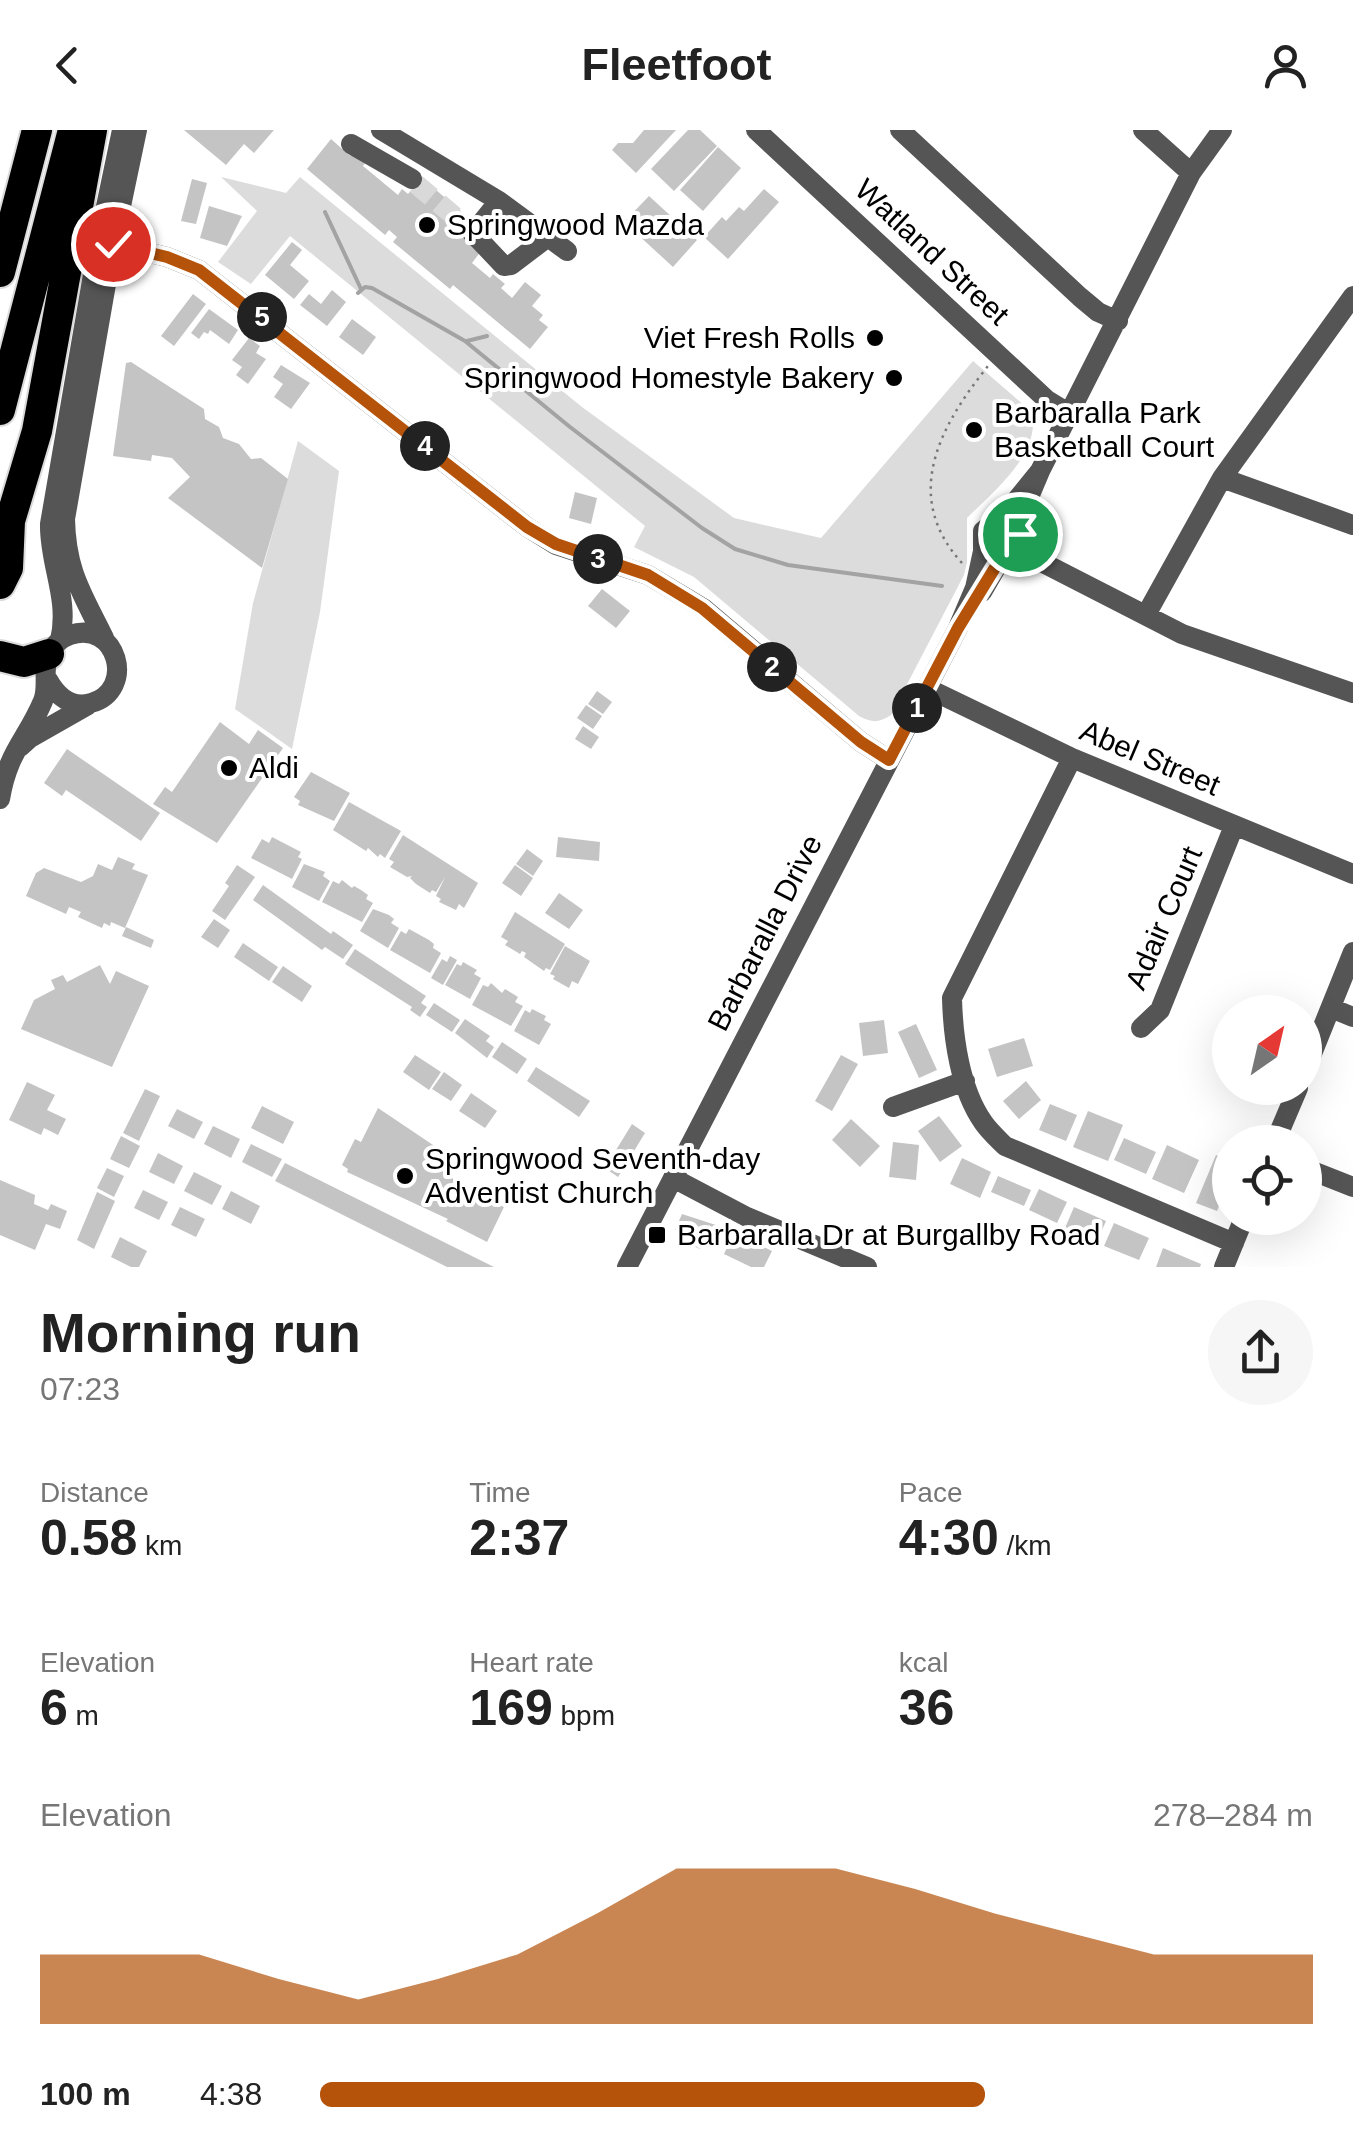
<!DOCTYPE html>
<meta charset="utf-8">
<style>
:root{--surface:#fff;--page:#f6f6f6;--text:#222;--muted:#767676;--accent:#b45309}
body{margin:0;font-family:Arial,sans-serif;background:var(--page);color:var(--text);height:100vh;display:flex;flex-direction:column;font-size:38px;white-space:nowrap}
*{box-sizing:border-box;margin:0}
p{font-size:32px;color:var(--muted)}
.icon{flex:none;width:55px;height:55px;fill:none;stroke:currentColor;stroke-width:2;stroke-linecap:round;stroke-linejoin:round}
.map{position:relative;height:1137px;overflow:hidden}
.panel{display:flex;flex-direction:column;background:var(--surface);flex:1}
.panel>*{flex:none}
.needle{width:65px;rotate:34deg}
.fabs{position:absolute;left:1212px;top:865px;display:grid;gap:20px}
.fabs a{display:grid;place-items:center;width:110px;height:110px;border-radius:50%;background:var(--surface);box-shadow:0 10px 40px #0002;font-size:50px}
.pin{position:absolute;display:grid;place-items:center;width:85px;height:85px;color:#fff;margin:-42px;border:5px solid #fff;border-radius:50%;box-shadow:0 2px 10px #0007}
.km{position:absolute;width:50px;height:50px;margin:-25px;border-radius:50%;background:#222;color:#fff;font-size:28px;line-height:50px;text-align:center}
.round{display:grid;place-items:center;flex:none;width:105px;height:105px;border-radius:52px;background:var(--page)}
.overview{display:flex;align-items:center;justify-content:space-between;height:170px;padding:0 40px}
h1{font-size:55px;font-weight:600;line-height:75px}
.stats{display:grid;grid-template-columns:repeat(3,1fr);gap:15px;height:170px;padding:10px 40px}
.stats div{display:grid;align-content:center}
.stats b{font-size:50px;font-weight:600}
.stats small{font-size:28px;font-weight:400}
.stats p{font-size:28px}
.chart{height:280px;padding:20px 40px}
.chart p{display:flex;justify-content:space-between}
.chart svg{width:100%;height:180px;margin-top:10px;fill:var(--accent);opacity:.7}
ul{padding:0 40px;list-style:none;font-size:32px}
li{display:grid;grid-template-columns:160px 120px 1fr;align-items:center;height:75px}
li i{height:25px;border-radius:12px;background:var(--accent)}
header{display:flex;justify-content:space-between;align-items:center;height:130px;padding:0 40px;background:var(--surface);font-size:45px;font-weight:600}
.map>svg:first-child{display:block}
.green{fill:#dcdcdc}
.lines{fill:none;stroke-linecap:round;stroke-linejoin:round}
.stream{stroke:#a3a3a3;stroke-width:4}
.building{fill:#c4c4c4}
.minor-tunnel{stroke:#d9d9d9;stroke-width:20;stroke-dasharray:20 10;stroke-linecap:butt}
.highway-casing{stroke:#dbdbdb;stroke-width:34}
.path{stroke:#777;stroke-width:2.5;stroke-dasharray:2.5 5;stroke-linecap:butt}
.minor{stroke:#555;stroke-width:20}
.highway{stroke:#000;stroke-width:30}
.route-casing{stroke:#fff;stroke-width:20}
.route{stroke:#b45309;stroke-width:12}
.poi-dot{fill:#000;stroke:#fff;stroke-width:4}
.labels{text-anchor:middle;stroke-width:8;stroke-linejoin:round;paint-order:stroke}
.poi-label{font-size:30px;fill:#000;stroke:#fff;text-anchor:start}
.street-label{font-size:30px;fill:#000;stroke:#fff}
</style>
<header><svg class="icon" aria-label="back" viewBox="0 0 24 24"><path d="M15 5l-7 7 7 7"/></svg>Fleetfoot<svg class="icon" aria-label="person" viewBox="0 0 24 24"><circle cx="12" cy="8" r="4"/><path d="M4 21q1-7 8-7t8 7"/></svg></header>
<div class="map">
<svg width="1353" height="1137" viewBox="0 0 1353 1137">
<rect width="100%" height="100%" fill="#fff"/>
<!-- green -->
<path class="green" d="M221,47L286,63L300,47L582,277L734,388L821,408L973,231L1032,282C1041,324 994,361 967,388V432L964,445L891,585C879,593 872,593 859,586L694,447L634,417L645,396L290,106L251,154L218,132L257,81Z
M298,311L339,341L320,482L292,619L235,579L253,473Z"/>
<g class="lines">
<!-- stream -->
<path class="stream" d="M325,82L361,159
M358,163L365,157L372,158L465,211L570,297L702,398L735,419L788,435L942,456
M467,211L487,206"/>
</g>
<!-- building -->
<path class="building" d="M184,0H274L254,23L244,14L226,35Z
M644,0H676L636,43L612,20L618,13H633Z
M688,0H700L717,16L674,61L651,39Z
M331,9L349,25L367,30L363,36L398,65L402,59L408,64L422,48L470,89L481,121L472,133L490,148L493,144L505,154L501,158L512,168L525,152L541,165L532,176L543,185L539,190L548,197L530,219L453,155L450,159L393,112L397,107L389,100L385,105L307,39Z
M718,17L741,38L703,81L680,60Z
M192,49L207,53L196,94L181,91Z
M764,59L779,72L728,129L704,107L722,87L726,91L739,77L744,81Z
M649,66L697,110L673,137L624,92Z
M209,76L242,86L227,116L200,108Z
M292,112L302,120L290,135L309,151L294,169L265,145Z
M332,160L346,172L327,196L300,175L309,164L321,174Z
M193,164L206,174L174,216L161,206Z
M209,179L238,200L229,214L210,200L208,204L204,202L199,209L191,203Z
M352,189L376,207L363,225L339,207Z
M249,208L260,216L256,223L266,229L248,254L236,245L242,237L232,230Z
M131,232L204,279L205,289L219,297L223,308L239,314L251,329L261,328L288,349L262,438L168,368L190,347L172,328L152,325L151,331L113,326L126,233Z
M281,235L310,253L291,279L274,267L283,254L273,247Z
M575,362L597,368L591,394L569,388Z
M602,459L630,481L616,498L588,476Z
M597,561L612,572L603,584L588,574Z
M586,575L602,586L593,599L577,588Z
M220,592L249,614L258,600L283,618L217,713L153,674L165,657L172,662Z
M583,596L599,607L591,619L575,609Z
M67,619L160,683L141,711L66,660L62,666L44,653Z
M311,642L350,663L334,691L298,675L300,671L294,667Z
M349,672L401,701L385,728L380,724L378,727L368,718L366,721L333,700Z
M403,705L478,753L464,778L459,774L456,780L439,772L441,769L436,766L445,747L436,762L432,760L430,763L416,754L410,748L412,746L407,747L390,737L394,732L389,729Z
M272,707L301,722L298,727L302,729L292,749L251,728L262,709L269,713Z
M558,707L600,712L599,731L556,727Z
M527,719L543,731L533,746L516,734Z
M118,727L135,734L132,739L148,745L125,798L111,792L110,796L104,793L102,798L78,787L81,782L69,777L66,784L26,766L36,743L44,738L81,752L93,746L98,734L112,740Z
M304,734L325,742L323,746L330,751L319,771L292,757Z
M237,735L255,747L225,790L212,781L229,756L225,753Z
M515,735L533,748L521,766L502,753Z
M342,750L352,758L354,756L361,760L368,765L366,769L373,773L362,792L322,772L333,751L339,754Z
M263,755L331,804L333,801L353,815L343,829L325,817L322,820L253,770Z
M559,763L583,780L569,799L545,783Z
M373,779L389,785L394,789L391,793L399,798L388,818L360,801Z
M515,782L565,814L550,840L546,838L544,841L524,827L526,823L522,821L520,824L505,815L508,811L501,807Z
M214,789L230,800L218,818L201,807Z
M126,797L154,810L151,818L122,806Z
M409,799L429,810L434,814L433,818L441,823L430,843L390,820L401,801L406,804Z
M243,813L278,837L269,851L234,827Z
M565,816L590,831L578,854L572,851L569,858L553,849L555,846L550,844Z
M355,819L426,866L421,873L427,877L420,887L410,880L412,877L345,834Z
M450,826L457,830L443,855L431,848L442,829L447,832Z
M463,832L477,840L474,844L481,848L470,869L445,855L457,834L461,836Z
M100,835L110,854L116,841L149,856L112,937L21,899L34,870L55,859L51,850L63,845L67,852Z
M283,836L312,856L302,872L272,852Z
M491,853L502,863L505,859L518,867L515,872L523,876L511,896L472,875L483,855L488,857Z
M434,873L460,890L452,902L426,885Z
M532,879L546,886L544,890L551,894L539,915L514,901L525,880L530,883Z
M465,889L490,906L486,911L494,917L487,928L455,903Z
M884,890L888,923L863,926L859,893Z
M916,894L937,940L919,948L898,902Z
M1024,908L1033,936L997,947L988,919Z
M502,912L527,929L517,944L492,927Z
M415,925L441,942L429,960L403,942Z
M841,925L858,934L832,981L815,971Z
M536,937L590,971L579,987L527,951Z
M444,942L462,955L451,971L432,959Z
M1026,951L1041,970L1019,989L1003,971Z
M27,952L55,965L47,980L66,989L58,1005L44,998L41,1005L9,990Z
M145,959L160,966L139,1011L123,1003Z
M471,963L497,981L485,998L459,981Z
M1050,974L1077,985L1066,1011L1039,1000Z
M262,976L294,992L283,1014L251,998Z
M378,978L442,1021L439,1029L447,1033L454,1051L504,1077L487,1112L446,1091L448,1089L347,1042L348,1039L342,1035L355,1009L361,1012Z
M177,979L203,992L194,1009L168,996Z
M1088,981L1123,995L1108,1031L1073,1017Z
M939,986L962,1016L940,1032L918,1001Z
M851,989L880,1016L860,1037L832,1010Z
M632,994L645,1003L618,1047L605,1038Z
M213,996L240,1009L231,1028L204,1014Z
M121,1006L140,1016L129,1038L110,1029Z
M1124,1008L1156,1022L1146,1044L1114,1030Z
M893,1012L919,1015L916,1050L889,1047Z
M251,1014L282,1029L272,1047L242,1032Z
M1167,1015L1199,1030L1184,1063L1152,1049Z
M158,1023L183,1036L174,1054L149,1042Z
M1216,1025L1230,1031V1050L1217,1081L1196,1073Z
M962,1028L991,1042L980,1068L950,1054Z
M285,1033L494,1137H447L275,1051Z
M107,1038L124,1046L114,1067L97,1058Z
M194,1042L222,1056L212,1075L184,1061Z
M998,1046L1031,1060L1024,1076L991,1062Z
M0,1050L35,1065L34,1074L48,1080L51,1074L67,1081L60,1099L46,1094L35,1120L0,1105Z
M1039,1059L1067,1072L1057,1093L1029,1080Z
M143,1060L168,1072L159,1090L134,1078Z
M231,1061L260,1076L251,1094L222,1079Z
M97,1062L115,1071L94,1119L77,1110Z
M180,1077L205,1089L196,1107L171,1095Z
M1074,1077L1106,1091L1097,1112L1065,1098Z
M682,1084L722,1097L712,1118L703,1113L700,1119L681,1110L684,1104L675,1100Z
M1114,1093L1149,1108L1139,1130L1104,1116Z
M734,1102L772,1121L764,1137H751L724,1124Z
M120,1107L147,1121L139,1137H131L111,1127Z
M1163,1118L1201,1134L1200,1137H1156Z"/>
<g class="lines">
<!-- minor-tunnel -->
<path class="minor-tunnel" d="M416,54L465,95"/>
<!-- highway casing -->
<g class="highway-casing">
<path id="highway" d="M0,142L37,0
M0,280L73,0
M0,454L8,438L10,391L37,301L92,0
M0,526L24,532L49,524"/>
</g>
<!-- path -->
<path class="path" d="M962,433C901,366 940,296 988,236"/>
<!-- minor -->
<path class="minor" d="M381,0L499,71L567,121
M756,0L1047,270L1070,284
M900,0L1080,167L1098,182L1118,191
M1143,0L1191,43
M351,14L412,49
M465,95L504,136L511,135L548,107
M474,102L499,71
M113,114L167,127L199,140L527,397L556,415L648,445L703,478L861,612L889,630
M1222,348L1353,395
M1018,420L1182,504L1353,563
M982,462L1000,431L1011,428L1018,420L1024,379L1040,341L1191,43L1222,0
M1147,483L1222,348L1353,166
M104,508C82,463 66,441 65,389L113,114L137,0
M60,510C70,469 49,434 50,394L99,110L122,0
M927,558L1072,628L1353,744
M20,617L30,608L88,575
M1072,628L952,868C953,908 960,959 983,992C989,1001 998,1009 1005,1016L1234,1113
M0,669C8,621 26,611 43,571C49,556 42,540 49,525C52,516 61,508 70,505C117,489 137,560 91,573C72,579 57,566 48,550
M1331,878L1353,887
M1141,898L1160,880L1234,696
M1305,941L1353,822
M893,977L965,951
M1275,1012L1298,958
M1305,1038L1353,1057
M673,1048L747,1087L867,1137
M627,1137L958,498L975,458L983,421V401L1011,377L1040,341
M1224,1137L1244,1088"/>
<!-- highway -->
<use href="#highway" class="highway"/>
</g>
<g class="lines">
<!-- route casing -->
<g class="route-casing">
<path id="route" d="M113,114L167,127L199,140L527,397L556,414L648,445L702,478L861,612L889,630L958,498L996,436L1018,420L1020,404"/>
</g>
<!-- route -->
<use href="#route" class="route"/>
</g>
<!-- markers -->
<g class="poi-dot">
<circle cx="427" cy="95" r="10"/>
<circle cx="875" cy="208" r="10"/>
<circle cx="894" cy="248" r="10"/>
<circle cx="974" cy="300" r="10"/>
<circle cx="229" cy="638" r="10"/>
<circle cx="405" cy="1046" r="10"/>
<rect x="647" y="1095" width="20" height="20" rx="5"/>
</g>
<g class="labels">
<!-- poi labels -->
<g class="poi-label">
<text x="447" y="105">Springwood Mazda</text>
<text x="855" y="218" text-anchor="end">Viet Fresh Rolls</text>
<text x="874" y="258" text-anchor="end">Springwood Homestyle Bakery</text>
<text x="994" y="293">Barbaralla Park<tspan x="994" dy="34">Basketball Court</tspan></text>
<text x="249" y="648">Aldi</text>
<text x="425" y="1039">Springwood Seventh-day<tspan x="425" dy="34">Adventist Church</tspan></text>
<text x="677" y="1115">Barbaralla Dr at Burgallby Road</text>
</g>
<!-- street labels -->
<g class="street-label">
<text transform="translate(932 122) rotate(43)" y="10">Watland Street</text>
<text transform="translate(1150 628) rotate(23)" y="10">Abel Street</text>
<text transform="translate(1164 788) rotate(-67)" y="10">Adair Court</text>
<text transform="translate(765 803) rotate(-63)" y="10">Barbaralla Drive</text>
</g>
</g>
</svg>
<div class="fabs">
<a><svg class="needle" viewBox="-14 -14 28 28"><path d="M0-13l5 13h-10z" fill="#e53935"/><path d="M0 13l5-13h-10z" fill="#767676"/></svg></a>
<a><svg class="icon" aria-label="locate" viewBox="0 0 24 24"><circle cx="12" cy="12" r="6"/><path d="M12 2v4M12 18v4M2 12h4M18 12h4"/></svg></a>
</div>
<div class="pin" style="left:1020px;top:404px;background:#1e9e55"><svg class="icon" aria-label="arrive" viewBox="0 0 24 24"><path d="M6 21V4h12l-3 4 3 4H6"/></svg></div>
<div class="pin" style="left:113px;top:114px;background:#d93025"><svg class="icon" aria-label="check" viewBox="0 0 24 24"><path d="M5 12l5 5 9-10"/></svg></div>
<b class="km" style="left:917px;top:578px">1</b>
<b class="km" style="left:772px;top:537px">2</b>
<b class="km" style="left:598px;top:429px">3</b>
<b class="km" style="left:425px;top:316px">4</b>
<b class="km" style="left:262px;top:187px">5</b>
</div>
<section class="panel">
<div class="overview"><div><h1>Morning run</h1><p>07:23</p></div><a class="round"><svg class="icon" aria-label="share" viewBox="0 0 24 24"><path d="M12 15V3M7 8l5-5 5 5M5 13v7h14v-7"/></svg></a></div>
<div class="stats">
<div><p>Distance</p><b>0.58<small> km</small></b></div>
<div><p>Time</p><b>2:37</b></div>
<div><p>Pace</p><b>4:30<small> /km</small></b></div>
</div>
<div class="stats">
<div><p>Elevation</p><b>6<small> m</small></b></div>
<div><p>Heart rate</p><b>169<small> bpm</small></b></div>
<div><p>kcal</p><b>36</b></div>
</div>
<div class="chart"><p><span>Elevation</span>278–284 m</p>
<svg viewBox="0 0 160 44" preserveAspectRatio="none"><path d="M0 44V27L10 27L20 27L30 33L40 38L50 33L60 27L70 17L80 6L90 6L100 6L110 11L120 17L130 22L140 27L150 27L160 27V44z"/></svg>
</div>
<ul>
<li><b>100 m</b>4:38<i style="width:67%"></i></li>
</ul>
</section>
